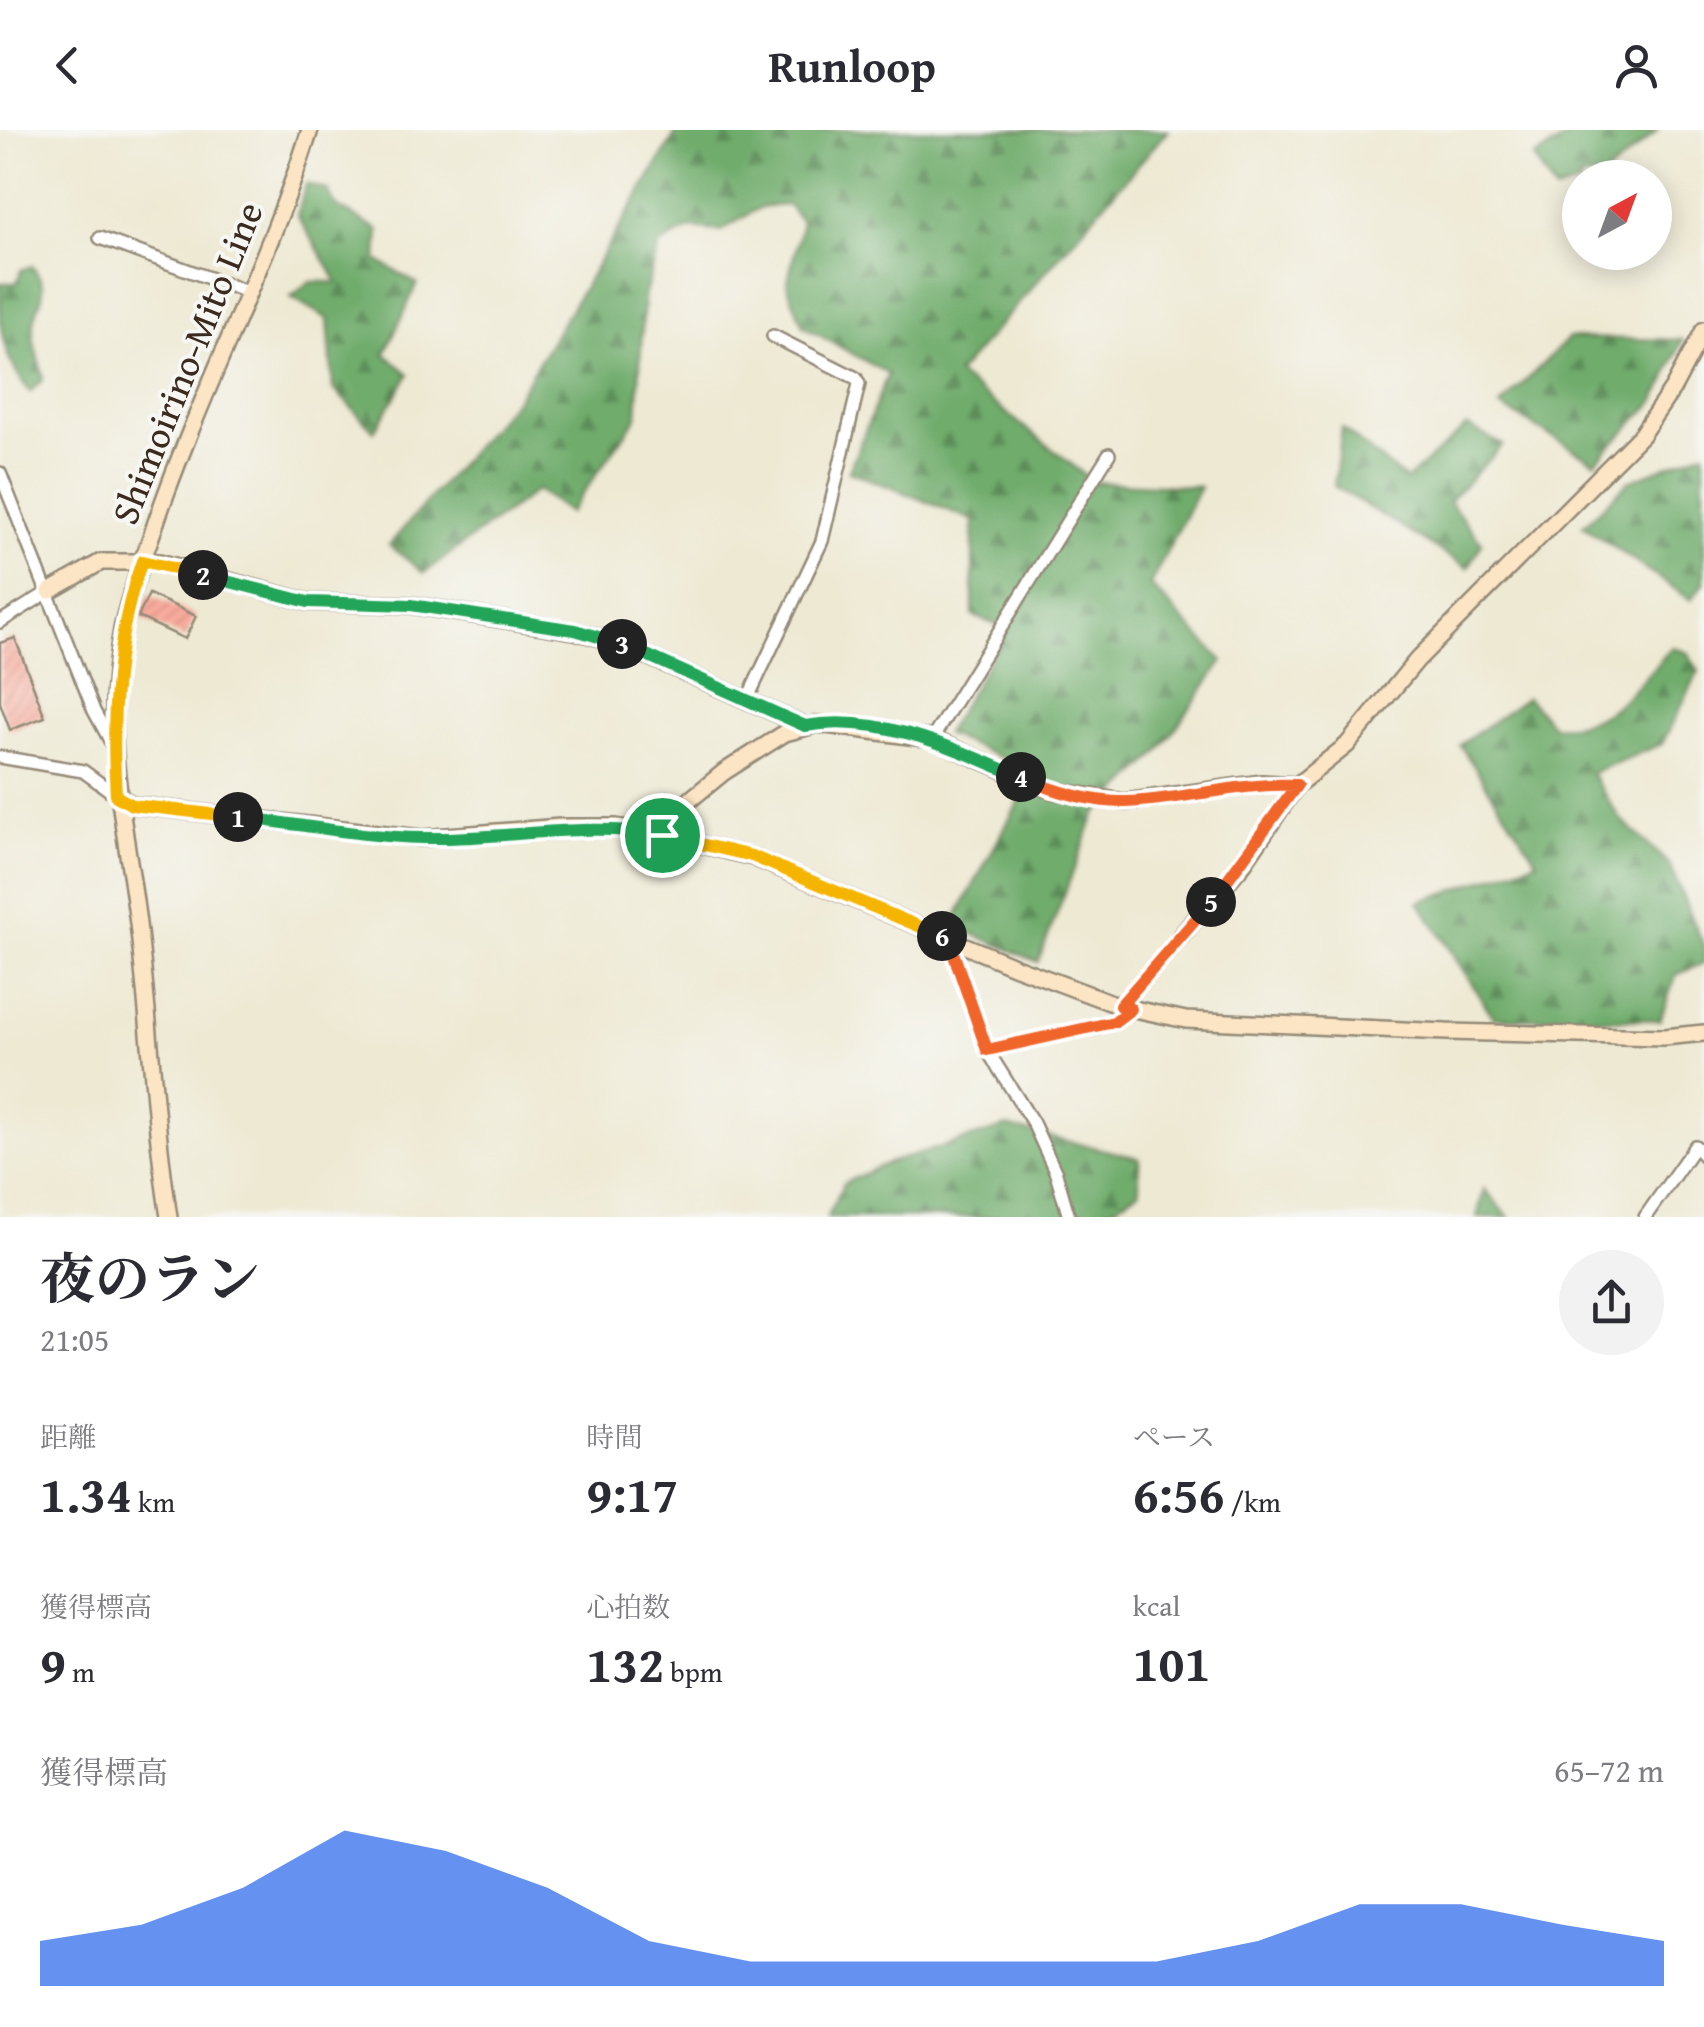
<!DOCTYPE html>
<html lang="ja">
<meta charset="utf-8">
<style>
:root{--surface:#fff;--page:#f2f2f3;--text:#2b2b33;--muted:#7c7c81;--accent:#2563eb}
body{margin:0;font-family:"Gentium Book Plus","Noto Serif JP",serif;background:var(--page);color:var(--text);height:100vh;display:flex;flex-direction:column;font-size:38px;white-space:nowrap}
*{box-sizing:border-box;margin:0}
p{font-size:32px;color:var(--muted)}
.icon{flex:none;width:55px;height:55px;fill:none;stroke:currentColor;stroke-width:2;stroke-linecap:round;stroke-linejoin:round}
.map{position:relative;height:1087px;overflow:hidden}
.drawer{display:flex;flex-direction:column;background:var(--surface);flex:1}
.drawer>*{flex:none}
.needle{width:65px;rotate:41deg}
.tools{position:absolute;left:1562px;top:30px;display:grid;gap:20px}
.tools a{display:grid;place-items:center;width:110px;height:110px;border-radius:50%;background:var(--surface);box-shadow:0 5px 25px #0003;font-size:50px}
.pin{position:absolute;display:grid;place-items:center;width:85px;height:85px;color:#fff;margin:-42px;border:5px solid #fff;border-radius:50%;box-shadow:0 2px 10px #0007}
.km{position:absolute;width:50px;height:50px;margin:-25px;border-radius:50%;background:#222;color:#fff;font-size:28px;line-height:50px;text-align:center}
.round{display:grid;place-items:center;flex:none;width:105px;height:105px;border-radius:52px;background:var(--page)}
.headline{display:flex;align-items:center;justify-content:space-between;height:170px;padding:0 40px}
h1{font-size:55px;font-weight:700;line-height:75px}
.metrics{display:grid;grid-template-columns:repeat(3,1fr);gap:15px;height:170px;padding:10px 40px}
.metrics div{display:grid;align-content:center}
.metrics b{font-size:50px;font-weight:700}
.metrics small{font-size:28px;font-weight:400}
.metrics p{font-size:28px}
.chart{height:280px;padding:20px 40px}
.chart p{display:flex;justify-content:space-between}
.chart svg{width:100%;height:180px;margin-top:10px;fill:var(--accent);opacity:.7}
header{display:flex;justify-content:space-between;align-items:center;height:130px;padding:0 40px;background:var(--surface);font-size:45px;font-weight:700}
.map>svg:first-child{display:block}
.forest{fill:url(#forest-firs);stroke:#556b45;stroke-width:2.5}
.building{fill:url(#building-hatch)}
.lines{fill:none;stroke-linecap:round;stroke-linejoin:round}
.street-casing{stroke:#948a78;stroke-width:16}
.secondary-casing{stroke:#948a78;stroke-width:20}
.street{stroke:#fff;stroke-width:11}
.secondary{stroke:#fce5c4;stroke-width:15}
.split-1-casing{stroke:#fff;stroke-width:20}
.split-2-casing{stroke:#fff;stroke-width:20}
.split-3-casing{stroke:#fff;stroke-width:20}
.split-4-casing{stroke:#fff;stroke-width:20}
.split-5-casing{stroke:#fff;stroke-width:20}
.split-6-casing{stroke:#fff;stroke-width:20}
.split-7-casing{stroke:#fff;stroke-width:20}
.split-1{stroke:#22a559;stroke-width:12}
.split-2{stroke:#f5b400;stroke-width:12}
.split-3{stroke:#22a559;stroke-width:12}
.split-4{stroke:#22a559;stroke-width:12}
.split-5{stroke:#f0652b;stroke-width:12}
.split-6{stroke:#f0652b;stroke-width:12}
.split-7{stroke:#f5b400;stroke-width:12}
.labels{text-anchor:middle;stroke-width:8;stroke-linejoin:round;paint-order:stroke}
.street-label{font-size:38px;fill:#3b2a1e;stroke:#f6f6f2}
</style>
<header><svg class="icon" aria-label="back" viewBox="0 0 24 24"><path d="M15 5l-7 7 7 7"/></svg>Runloop<svg class="icon" aria-label="person" viewBox="0 0 24 24"><circle cx="12" cy="8" r="4"/><path d="M4 21q1-7 8-7t8 7"/></svg></header>
<div class="map">
<svg width="1704" height="1087" viewBox="0 0 1704 1087">
<defs>
<pattern id="forest-firs" width="22" height="20" patternUnits="userSpaceOnUse" patternTransform="scale(2.5)"><rect width="22" height="20" fill="#6fac6c"/><path d="M5 1l3.5 6h-7zM16 11l3.5 6h-7z" fill="#5c8c58"/></pattern>
<pattern id="building-hatch" width="6" height="6" patternUnits="userSpaceOnUse" patternTransform="scale(2.5)"><rect width="6" height="6" fill="#f9ac9d"/><path d="M-1 1l2-2M0 6l6-6M5 7l2-2" fill="none" stroke="#d69487"/></pattern>
</defs>
<rect width="100%" height="100%" fill="#f6f6f2"/>
<filter id="ink" filterUnits="userSpaceOnUse"><feTurbulence type="fractalNoise" baseFrequency=".01" numOctaves="2"/><feDisplacementMap in="SourceGraphic" scale="20" xChannelSelector="R" yChannelSelector="G"/><feConvolveMatrix kernelMatrix="1 2 1 2 8 2 1 2 1" color-interpolation-filters="sRGB"/></filter>
<filter id="wash" filterUnits="userSpaceOnUse"><feTurbulence type="fractalNoise" baseFrequency=".0048" numOctaves="4" result="noise"/><feDisplacementMap in="SourceGraphic" scale="40" xChannelSelector="R" yChannelSelector="G"/><feGaussianBlur stdDeviation="2.25" result="paint"/><feColorMatrix in="noise" values="0 0 0 0 0 0 0 0 0 0 0 0 0 0 0 0 0 1.4 0 .05"/><feComposite in="paint" operator="in"/></filter>
<g filter="url(#wash)">
<rect width="100%" height="100%" fill="#eee9d3"/>
<!-- forest -->
<path class="forest" d="M678,0H1168L957,244L1094,352L1200,357L1150,455L1223,531L1158,623L1095,685L1038,832L952,795L1035,642L945,604L1008,499L973,486V390L849,341L888,244L803,196L787,155L802,92L788,75L761,77L721,101L691,98L659,115L644,168L637,287L569,383L537,360L424,443L389,415L517,268Z
M1578,0H1658L1605,46L1580,48V54L1555,62L1534,28Z
M306,54L327,60L336,76L379,100L377,130L417,154L385,224L409,244L374,301L333,258L328,189L291,167L309,152H338L297,85Z
M32,136C56,168 32,172 33,203C33,219 42,234 43,250L30,262C0,222 0,204 0,153H17L21,140Z
M1569,208L1683,210L1656,270L1595,332L1500,276Z
M1467,296L1503,315L1449,371L1482,413L1468,438L1334,356L1342,298L1406,350Z
M1704,321V453L1691,470L1583,396L1629,351Z
M1673,517L1688,523L1699,541L1662,614L1591,643L1620,689L1669,734L1704,816V833L1676,845L1660,890L1494,888L1419,772L1537,731L1460,615L1527,567L1553,596C1613,598 1634,556 1673,517Z
M1007,997L1139,1028V1061L1099,1087H827L844,1053L885,1034Z
M1484,1059L1509,1087H1477Z"/>
<g id="blocks">
<!-- building -->
<path class="building" d="M149,464L196,486L185,509L138,487Z
M15,508L45,587L10,600L0,573V513Z"/>
</g>
</g>
<g filter="url(#ink)">
<use href="#blocks" fill-opacity="0" stroke="#948a78" stroke-width="2.5"/>
<g class="lines">
<!-- street casing -->
<g class="street-casing">
<path id="street" d="M100,108L250,163
M0,343L94,581L113,616
M0,492L50,461
M746,572L822,411L859,254L856,248L773,206
M932,609L1109,324
M0,627L83,641L116,665
M948,808L987,920L1033,993L1056,1043L1069,1087
M1120,876L1181,806
M987,920L1114,892L1131,879
M1645,1087L1695,1016L1704,1026"/>
</g>
<!-- secondary casing -->
<g class="secondary-casing">
<path id="secondary" d="M50,461L101,432H159L308,472L411,475L575,501L616,512L805,596
M116,665L133,675L422,708L560,697H616L662,705L753,727L1016,837L1120,876L1186,890L1446,902L1664,907L1704,903
M662,705L681,677L724,642L785,603L818,594L932,609L1050,660L1125,672L1262,653L1297,655
M1181,806L1244,733L1297,655L1347,615L1417,530L1641,305L1673,258L1704,200
M169,1087C153,987 150,886 137,786C123,679 101,605 123,494C130,462 142,432 153,401C199,264 267,137 310,0"/>
</g>
<!-- street -->
<use href="#street" class="street"/>
<!-- secondary -->
<use href="#secondary" class="secondary"/>
</g>
</g>
<g class="lines" filter="url(#ink)">
<!-- split-1 casing -->
<g class="split-1-casing">
<path id="split-1" d="M238,687C299,694 362,707 423,708C505,710 581,691 662,705"/>
</g>
<!-- split-2 casing -->
<g class="split-2-casing">
<path id="split-2" d="M203,445L142,431C115,507 111,585 116,666L132,675L238,687"/>
</g>
<!-- split-3 casing -->
<g class="split-3-casing">
<path id="split-3" d="M203,445L308,472L411,475L575,500L622,514"/>
</g>
<!-- split-4 casing -->
<g class="split-4-casing">
<path id="split-4" d="M622,514L805,596C880,583 954,618 1021,647"/>
</g>
<!-- split-5 casing -->
<g class="split-5-casing">
<path id="split-5" d="M1021,647C1052,660 1092,673 1127,672C1184,670 1239,652 1297,655L1211,772"/>
</g>
<!-- split-6 casing -->
<g class="split-6-casing">
<path id="split-6" d="M942,806L948,808L987,920L1114,892L1131,879L1120,876L1211,772"/>
</g>
<!-- split-7 casing -->
<g class="split-7-casing">
<path id="split-7" d="M662,705L752,726L942,806"/>
</g>
<!-- split-1 -->
<use href="#split-1" class="split-1"/>
<!-- split-2 -->
<use href="#split-2" class="split-2"/>
<!-- split-3 -->
<use href="#split-3" class="split-3"/>
<!-- split-4 -->
<use href="#split-4" class="split-4"/>
<!-- split-5 -->
<use href="#split-5" class="split-5"/>
<!-- split-6 -->
<use href="#split-6" class="split-6"/>
<!-- split-7 -->
<use href="#split-7" class="split-7"/>
</g>
<g class="labels">
<!-- street labels -->
<g class="street-label">
<text transform="translate(187 233) rotate(-68)" y="13">Shimoirino-Mito Line</text>
</g>
</g>
</svg>
<div class="tools">
<a><svg class="needle" viewBox="-14 -14 28 28"><path d="M0-13l5 13h-10z" fill="#e53935"/><path d="M0 13l5-13h-10z" fill="#7c7c81"/></svg></a>
</div>
<div class="pin" style="left:662px;top:705px;background:#1e9e55"><svg class="icon" aria-label="arrive" viewBox="0 0 24 24"><path d="M6 21V4h12l-3 4 3 4H6"/></svg></div>
<b class="km" style="left:238px;top:687px">1</b>
<b class="km" style="left:203px;top:445px">2</b>
<b class="km" style="left:622px;top:514px">3</b>
<b class="km" style="left:1021px;top:647px">4</b>
<b class="km" style="left:1211px;top:772px">5</b>
<b class="km" style="left:942px;top:806px">6</b>
</div>
<section class="drawer">
<div class="headline"><div><h1>夜のラン</h1><p>21:05</p></div><a class="round"><svg class="icon" aria-label="share" viewBox="0 0 24 24"><path d="M12 15V3M7 8l5-5 5 5M5 13v7h14v-7"/></svg></a></div>
<div class="metrics">
<div><p>距離</p><b>1.34<small> km</small></b></div>
<div><p>時間</p><b>9:17</b></div>
<div><p>ペース</p><b>6:56<small> /km</small></b></div>
</div>
<div class="metrics">
<div><p>獲得標高</p><b>9<small> m</small></b></div>
<div><p>心拍数</p><b>132<small> bpm</small></b></div>
<div><p>kcal</p><b>101</b></div>
</div>
<div class="chart"><p><span>獲得標高</span>65–72 m</p>
<svg viewBox="0 0 160 44" preserveAspectRatio="none"><path d="M0 44V33L10 29L20 20L30 6L40 11L50 20L60 33L70 38L80 38L90 38L100 38L110 38L120 33L130 24L140 24L150 29L160 33V44z"/></svg>
</div>
</section>
